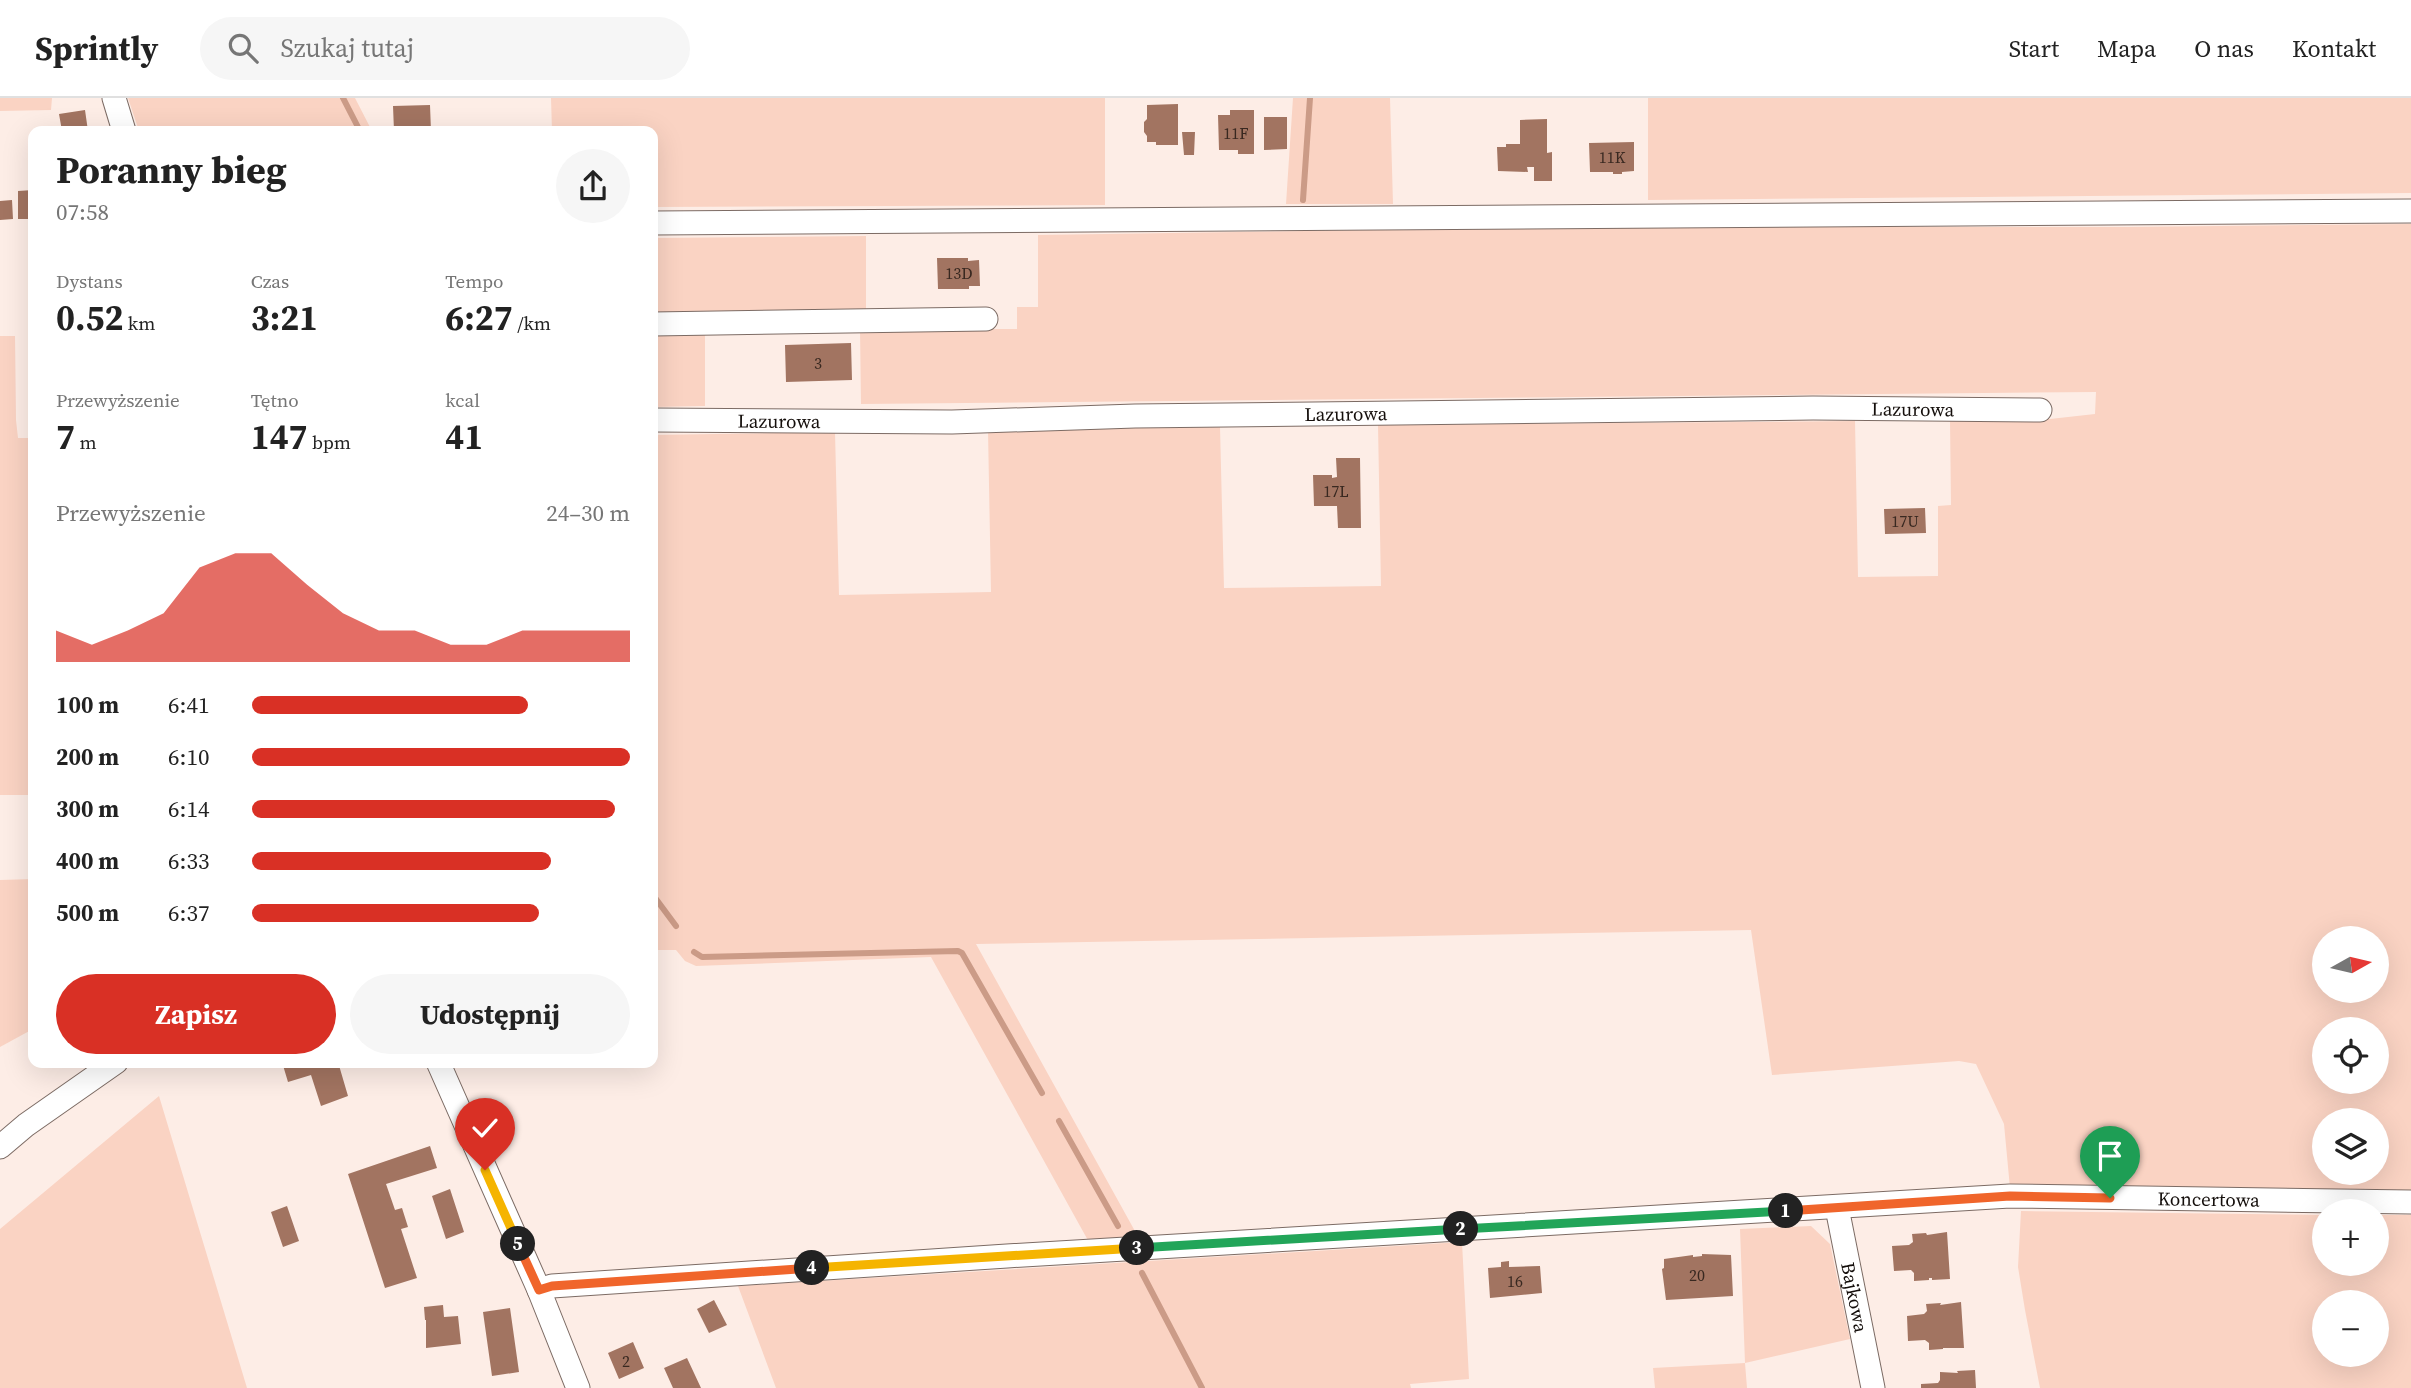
<!DOCTYPE html>
<html lang="pl">
<meta charset="utf-8">
<style>
:root{--surface:#fff;--page:#f6f6f6;--text:#222;--muted:#767676;--line:#e0e0e0;--accent:#d93025}
body{margin:0;font-family:"Source Serif 4",serif;background:var(--page);color:var(--text);height:100vh;display:flex;flex-direction:column;font-size:26px;white-space:nowrap}
*{box-sizing:border-box;margin:0}
p{font-size:23px;color:var(--muted)}
.icon{flex:none;width:38px;height:38px;fill:none;stroke:currentColor;stroke-width:2;stroke-linecap:round;stroke-linejoin:round}
.map{position:relative;flex:1;overflow:hidden}
.details{position:absolute;left:28px;top:28px;width:630px;height:942px;display:flex;flex-direction:column;background:var(--surface);border-radius:14px;box-shadow:0 7px 28px #0002}
.details>*{flex:none}
.needle{width:46px;rotate:82deg}
.fabs{position:absolute;left:2312px;top:828px;display:grid;gap:14px}
.fabs a{display:grid;place-items:center;width:77px;height:77px;border-radius:50%;background:var(--surface);box-shadow:0 7px 28px #0002;font-size:35px}
.pin{position:absolute;display:grid;place-items:center;width:60px;height:60px;color:#fff;margin:-72px -30px;border-radius:50% 50% 50% 0;rotate:-45deg;box-shadow:0 0 7px #0007}
.pin .icon{rotate:45deg}
.km{position:absolute;width:35px;height:35px;margin:-18px;border-radius:50%;background:#222;color:#fff;font-size:19px;line-height:35px;text-align:center}
.round{display:grid;place-items:center;flex:none;width:74px;height:74px;border-radius:37px;background:var(--page)}
.head{display:flex;align-items:center;justify-content:space-between;height:119px;padding:0 28px}
h1{font-size:38px;font-weight:700;line-height:52px}
.metrics{display:grid;grid-template-columns:repeat(3,1fr);gap:10px;height:119px;padding:7px 28px}
.metrics div{display:grid;align-content:center}
.metrics b{font-size:35px;font-weight:700}
.metrics small{font-size:19px;font-weight:400}
.metrics p{font-size:19px}
.chart{height:196px;padding:14px 28px}
.chart p{display:flex;justify-content:space-between}
.chart svg{width:100%;height:126px;margin-top:7px;fill:var(--accent);opacity:.7}
.cta{display:flex;gap:14px;margin-top:auto;padding:14px 28px}
.cta a{flex:1;height:80px;border-radius:42px;background:var(--accent);color:#fff;font-size:28px;font-weight:700;line-height:80px;text-align:center}
.cta a+a{background:var(--page);color:var(--text)}
ul{padding:0 28px;list-style:none;font-size:23px}
li{display:grid;grid-template-columns:112px 84px 1fr;align-items:center;height:52px}
li i{height:18px;border-radius:9px;background:var(--accent)}
header{display:flex;align-items:center;gap:42px;box-sizing:border-box;height:98px;padding:0 35px;background:var(--surface);border-bottom:2px solid var(--line)}
header strong{font-size:33px}
nav{display:flex;gap:38px;margin-inline-start:auto;font-size:24px}
.search{width:490px;height:63px;background:var(--page);display:flex;align-items:center;gap:18px;box-sizing:border-box;padding:0 24px;border-radius:38px;color:var(--muted);font-size:26px}
.map>svg:first-child{display:block}
.green{fill:#fad3c3;fill-rule:evenodd}
.lines{fill:none;stroke-linecap:round;stroke-linejoin:round}
.stream{stroke:#cb9b87;stroke-width:6}
.building{fill:#a27461}
.minor-casing{stroke:#7c6b64;stroke-width:25}
.minor{stroke:#fff;stroke-width:23}
.split-1-casing{stroke:#fff;stroke-width:14}
.split-2-casing{stroke:#fff;stroke-width:14}
.split-3-casing{stroke:#fff;stroke-width:14}
.split-4-casing{stroke:#fff;stroke-width:14}
.split-5-casing{stroke:#fff;stroke-width:14}
.split-6-casing{stroke:#fff;stroke-width:14}
.split-1{stroke:#f0652b;stroke-width:9}
.split-2{stroke:#22a559;stroke-width:9}
.split-3{stroke:#22a559;stroke-width:9}
.split-4{stroke:#f5b400;stroke-width:9}
.split-5{stroke:#f0652b;stroke-width:9}
.split-6{stroke:#f5b400;stroke-width:9}
.labels{text-anchor:middle;stroke-width:5;stroke-linejoin:round;paint-order:stroke}
.number-label{font-size:16px;fill:#382820}
.street-label{font-size:19px;fill:#140e0b;stroke:#fff}
</style>
<header>
<strong>Sprintly</strong>
<div class="search"><svg class="icon" aria-label="search" viewBox="0 0 24 24"><circle cx="10" cy="10" r="6"/><path d="M15 15l6 6"/></svg>Szukaj tutaj</div>
<nav><a>Start</a><a>Mapa</a><a>O nas</a><a>Kontakt</a></nav>
</header>
<div class="map">
<svg width="2411" height="1290" viewBox="0 0 2411 1290">
<rect width="100%" height="100%" fill="#fdede6"/>
<!-- green -->
<path class="green" d="M0,0H52L51,12L0,13Z
M128,0H355L372,33H139Z
M551,0H1105V107L653,109V33H552Z
M1293,0H1390L1393,106H1286Z
M1648,0H2411V95L1648,102Z
M2411,126V1092L2211,1093L2010,1090L2004,1026L1976,966L1959,963L1772,977L1751,832L976,846L1141,1144L1090,1146L931,859L696,868L685,863L676,852H653V337L835,334L839,497L991,494L988,332L1220,329L1224,490L1381,488L1378,327L1855,323L1858,479L1938,478V408L1951,407L1950,322L2050,321L2095,316L2096,294L861,306L860,231H1017V209H1038V137L1569,129H2128ZM2324,840H2376V892H2324ZM2324,931H2376V984H2324ZM2324,1022H2376V1074H2324Z
M866,138V212L653,215V140Z
M705,231V308L653,309V232Z
M0,238H15L16,322L18,340H33V697H0Z
M33,781V931L0,949V782Z
M159,998L247,1290H0V1131Z
M2021,1113L2324,1117V1166H2376L2377,1117H2411V1290H2040L2025,1212L2018,1169ZM2324,1204H2376V1256H2324Z
M1811,1128L1830,1146L1850,1241L1745,1265L1747,1290H1655L1653,1270L1745,1265L1740,1131Z
M1462,1144L1469,1281L1410,1286L1411,1290H776L738,1188Z"/>
<g class="lines">
<!-- stream -->
<path class="stream" d="M343,0L360,33
M1303,102L1310,0
M653,797L676,828
M694,854L702,859L958,853L962,855L1042,995
M1059,1023L1118,1128
M1142,1175L1202,1290"/>
</g>
<!-- building -->
<path class="building" d="M1178,6V47H1156V44H1147V38L1144,34V24L1147,21V7Z
M430,7L431,33H394L393,8Z
M85,12L88,33H62L59,16Z
M1230,12H1254V56H1238V52H1219L1218,17H1230Z
M1264,19H1287V51L1264,52Z
M1547,21V55L1552,54V83H1534V69H1527L1528,74L1498,73L1497,49H1506V46H1520V22Z
M1182,34H1195L1194,57H1184Z
M1634,44V73L1622,74V76H1613V74H1590L1589,45Z
M33,92V121H18V93Z
M12,102L13,121L0,122V103Z
M937,160H968V163L979,162L980,188H969V191H938Z
M851,245L852,282L786,284L785,247Z
M1336,360H1360L1361,430H1338L1337,408H1314L1313,377H1332V380L1337,379Z
M1925,410L1926,435L1885,436L1884,411Z
M282,964H338L348,998L321,1008L311,977L288,984Z
M430,1048L437,1070L386,1086L395,1112L402,1110L408,1129L401,1131L417,1180L385,1190L348,1076Z
M450,1091L464,1134L446,1141L432,1098Z
M287,1108L299,1143L283,1149L271,1114Z
M1947,1134L1950,1181L1932,1182V1180H1929V1182L1914,1183V1175L1911,1172L1894,1173L1892,1148L1909,1147L1913,1144L1912,1136L1926,1135L1927,1137Z
M1702,1156L1731,1157L1733,1198L1666,1202L1662,1171L1664,1170V1161L1693,1157V1159L1702,1158Z
M1509,1163V1169L1540,1168L1542,1195L1490,1200L1488,1170L1501,1169V1164Z
M714,1202L727,1227L709,1235L697,1211Z
M1961,1204L1964,1250H1943V1251L1929,1252V1245L1925,1242L1908,1243L1907,1218L1924,1216L1927,1213L1926,1206L1941,1205L1940,1207Z
M443,1207L444,1219L458,1218L461,1246L426,1250V1222H425L424,1209Z
M510,1210L519,1274L492,1278L483,1214Z
M633,1244L644,1270L619,1281L608,1255Z
M687,1260L701,1290H673L664,1270Z
M1975,1272L1976,1290H1921V1286L1938,1285L1940,1282V1274L1958,1275L1957,1273Z"/>
<g class="lines">
<!-- minor casing -->
<g class="minor-casing">
<g id="minor">
<path d="M114,0L124,33"/>
<path d="M653,125L2411,113"/>
<path d="M653,226L986,221"/>
<path id="s1" d="M653,322L952,324L1135,318L1813,310L2040,312"/>
<path d="M438,964L539,1192L578,1290"/>
<path d="M0,1049L26,1027L116,964"/>
<path id="s2" d="M1837,1110L1873,1290"/>
<path id="s3" d="M539,1192L552,1188L1007,1158L2010,1098L2411,1104"/>
</g>
</g>
<!-- minor -->
<use href="#minor" class="minor"/>
</g>
<g class="lines">
<!-- split-1 casing -->
<g class="split-1-casing">
<path id="split-1" d="M1786,1113L2010,1098L2110,1100"/>
</g>
<!-- split-2 casing -->
<g class="split-2-casing">
<path id="split-2" d="M1461,1131L1786,1113"/>
</g>
<!-- split-3 casing -->
<g class="split-3-casing">
<path id="split-3" d="M1137,1150L1461,1131"/>
</g>
<!-- split-4 casing -->
<g class="split-4-casing">
<path id="split-4" d="M812,1170L1137,1150"/>
</g>
<!-- split-5 casing -->
<g class="split-5-casing">
<path id="split-5" d="M518,1146L539,1192L552,1188L812,1170"/>
</g>
<!-- split-6 casing -->
<g class="split-6-casing">
<path id="split-6" d="M485,1072L518,1146"/>
</g>
<!-- split-1 -->
<use href="#split-1" class="split-1"/>
<!-- split-2 -->
<use href="#split-2" class="split-2"/>
<!-- split-3 -->
<use href="#split-3" class="split-3"/>
<!-- split-4 -->
<use href="#split-4" class="split-4"/>
<!-- split-5 -->
<use href="#split-5" class="split-5"/>
<!-- split-6 -->
<use href="#split-6" class="split-6"/>
</g>
<g class="labels">
<!-- number labels -->
<g class="number-label">
<text x="1236" y="41">11F</text>
<text x="1612" y="65">11K</text>
<text x="959" y="181">13D</text>
<text x="818" y="271">3</text>
<text x="1336" y="399">17L</text>
<text x="1905" y="429">17U</text>
<text x="1697" y="1183">20</text>
<text x="1515" y="1189">16</text>
<text x="626" y="1269">2</text>
</g>
<!-- street labels -->
<g class="street-label">
<text dy="7" stroke="none"><textPath href="#s1" startOffset="1260">Lazurowa</textPath></text>
<text dy="7" stroke="none"><textPath href="#s1" startOffset="693">Lazurowa</textPath></text>
<text dy="7" stroke="none"><textPath href="#s1" startOffset="126">Lazurowa</textPath></text>
<text dy="7" stroke="none"><textPath href="#s3" startOffset="1673">Koncertowa</textPath></text>
<text dy="7" stroke="none"><textPath href="#s2" startOffset="91">Bajkowa</textPath></text>
</g>
</g>
</svg>
<div class="fabs">
<a><svg class="needle" viewBox="-14 -14 28 28"><path d="M0-13l5 13h-10z" fill="#e53935"/><path d="M0 13l5-13h-10z" fill="#767676"/></svg></a>
<a><svg class="icon" aria-label="locate" viewBox="0 0 24 24"><circle cx="12" cy="12" r="6"/><path d="M12 2v4M12 18v4M2 12h4M18 12h4"/></svg></a>
<a><svg class="icon" aria-label="layers" viewBox="0 0 24 24"><path d="M12 4l9 5-9 5-9-5zM3 14l9 5 9-5"/></svg></a>
<a>+</a>
<a>−</a>
</div>
<div class="pin" style="left:2110px;top:1100px;background:#1e9e55"><svg class="icon" aria-label="arrive" viewBox="0 0 24 24"><path d="M6 21V4h12l-3 4 3 4H6"/></svg></div>
<div class="pin" style="left:485px;top:1072px;background:#d93025"><svg class="icon" aria-label="check" viewBox="0 0 24 24"><path d="M5 12l5 5 9-10"/></svg></div>
<b class="km" style="left:1786px;top:1113px">1</b>
<b class="km" style="left:1461px;top:1131px">2</b>
<b class="km" style="left:1137px;top:1150px">3</b>
<b class="km" style="left:812px;top:1170px">4</b>
<b class="km" style="left:518px;top:1146px">5</b>
<section class="details">
<div class="head"><div><h1>Poranny bieg</h1><p>07:58</p></div><a class="round"><svg class="icon" aria-label="share" viewBox="0 0 24 24"><path d="M12 15V3M7 8l5-5 5 5M5 13v7h14v-7"/></svg></a></div>
<div class="metrics">
<div><p>Dystans</p><b>0.52<small> km</small></b></div>
<div><p>Czas</p><b>3:21</b></div>
<div><p>Tempo</p><b>6:27<small> /km</small></b></div>
</div>
<div class="metrics">
<div><p>Przewyższenie</p><b>7<small> m</small></b></div>
<div><p>Tętno</p><b>147<small> bpm</small></b></div>
<div><p>kcal</p><b>41</b></div>
</div>
<div class="chart"><p><span>Przewyższenie</span>24–30 m</p>
<svg viewBox="0 0 160 44" preserveAspectRatio="none"><path d="M0 44V33L10 38L20 33L30 27L40 11L50 6L60 6L70 17L80 27L90 33L100 33L110 38L120 38L130 33L140 33L150 33L160 33V44z"/></svg>
</div>
<ul>
<li><b>100 m</b>6:41<i style="width:73%"></i></li>
<li><b>200 m</b>6:10<i style="width:100%"></i></li>
<li><b>300 m</b>6:14<i style="width:96%"></i></li>
<li><b>400 m</b>6:33<i style="width:79%"></i></li>
<li><b>500 m</b>6:37<i style="width:76%"></i></li>
</ul>
<div class="cta"><a>Zapisz</a><a>Udostępnij</a></div>
</section>
</div>
